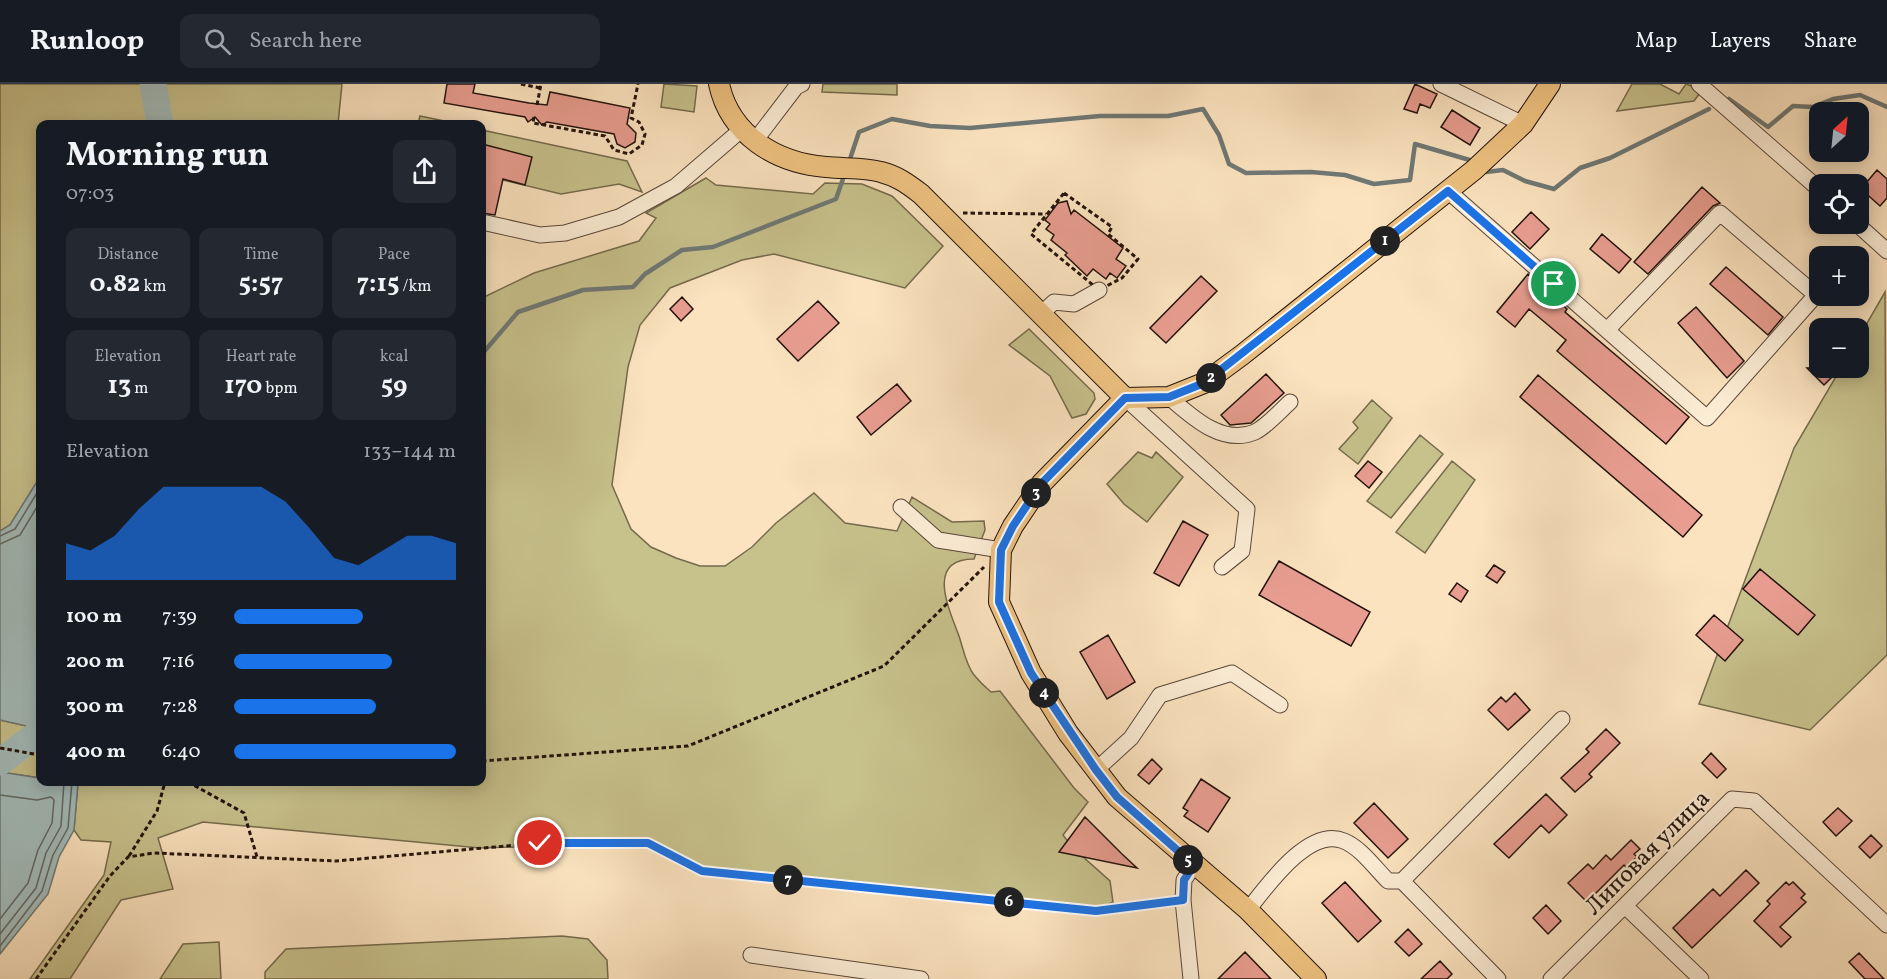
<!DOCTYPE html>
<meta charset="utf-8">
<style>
:root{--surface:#171b24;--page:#242831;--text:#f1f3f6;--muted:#9ea1a6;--line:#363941;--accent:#1a73e8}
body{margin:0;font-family:Vollkorn,serif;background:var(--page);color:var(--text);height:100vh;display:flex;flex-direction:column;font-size:22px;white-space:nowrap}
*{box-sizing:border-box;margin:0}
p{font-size:20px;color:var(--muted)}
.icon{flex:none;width:33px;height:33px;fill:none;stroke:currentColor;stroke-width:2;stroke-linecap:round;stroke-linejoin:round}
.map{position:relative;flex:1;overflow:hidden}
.panel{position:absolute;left:36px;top:36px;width:450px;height:666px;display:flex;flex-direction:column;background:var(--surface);border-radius:12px;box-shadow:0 3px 15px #0003}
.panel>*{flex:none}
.needle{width:39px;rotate:27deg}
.fabs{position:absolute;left:1809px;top:18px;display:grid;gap:12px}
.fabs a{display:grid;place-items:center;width:60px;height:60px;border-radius:12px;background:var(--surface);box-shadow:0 3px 15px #0003;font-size:30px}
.pin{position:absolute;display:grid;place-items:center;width:51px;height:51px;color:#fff;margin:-26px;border:3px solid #fff;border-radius:50%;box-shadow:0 2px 6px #0007}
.km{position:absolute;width:30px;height:30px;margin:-15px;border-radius:50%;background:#222;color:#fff;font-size:16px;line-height:30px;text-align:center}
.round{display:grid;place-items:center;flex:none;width:63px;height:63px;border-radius:12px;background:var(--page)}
.summary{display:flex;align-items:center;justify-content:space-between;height:102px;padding:0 30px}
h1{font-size:33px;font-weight:700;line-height:45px}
.metrics{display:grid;grid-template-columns:repeat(3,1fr);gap:9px;height:102px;padding:6px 30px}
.metrics div{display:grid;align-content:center;border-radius:12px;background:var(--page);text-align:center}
.metrics b{font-size:26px;font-weight:700}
.metrics small{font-size:16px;font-weight:400}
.metrics p{font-size:16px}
.chart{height:168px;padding:12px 30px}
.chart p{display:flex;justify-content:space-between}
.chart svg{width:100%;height:108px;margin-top:6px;fill:var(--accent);opacity:.7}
ul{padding:0 30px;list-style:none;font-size:20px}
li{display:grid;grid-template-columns:96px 72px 1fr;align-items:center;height:45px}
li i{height:15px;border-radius:8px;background:var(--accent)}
header{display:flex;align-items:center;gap:36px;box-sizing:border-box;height:84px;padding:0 30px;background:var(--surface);border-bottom:2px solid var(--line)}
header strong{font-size:28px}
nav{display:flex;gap:33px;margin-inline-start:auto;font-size:21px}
.search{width:420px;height:54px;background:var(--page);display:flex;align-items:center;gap:15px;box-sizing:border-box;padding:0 21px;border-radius:12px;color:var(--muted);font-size:22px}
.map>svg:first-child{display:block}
.green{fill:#c7c18c;stroke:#756a4c;stroke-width:1.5}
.water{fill:#a2bcbb;stroke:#6f7875;stroke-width:1.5}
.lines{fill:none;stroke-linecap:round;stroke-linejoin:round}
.shore{stroke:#626764;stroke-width:1.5}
.stream{stroke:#6f7875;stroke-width:4.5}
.river{stroke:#a2bcbb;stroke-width:27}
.building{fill:#e89d90;stroke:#23120c;stroke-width:1.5}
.minor-casing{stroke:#594639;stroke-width:17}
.major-casing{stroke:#23120c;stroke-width:22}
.path{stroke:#23120c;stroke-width:3;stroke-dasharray:4.5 3;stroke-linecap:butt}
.minor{stroke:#fcedd5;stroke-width:15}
.major{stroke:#eec280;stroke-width:20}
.route-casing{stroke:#fff;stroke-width:12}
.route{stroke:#1a73e8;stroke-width:8}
.labels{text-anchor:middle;stroke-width:4.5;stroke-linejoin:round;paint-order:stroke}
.street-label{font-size:24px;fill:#23120c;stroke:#fcedd5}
</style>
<header>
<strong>Runloop</strong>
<div class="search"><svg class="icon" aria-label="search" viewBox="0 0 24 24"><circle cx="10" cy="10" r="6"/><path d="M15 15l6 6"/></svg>Search here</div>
<nav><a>Map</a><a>Layers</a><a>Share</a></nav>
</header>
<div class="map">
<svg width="1887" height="895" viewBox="0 0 1887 895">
<rect width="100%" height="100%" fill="#fbe3bf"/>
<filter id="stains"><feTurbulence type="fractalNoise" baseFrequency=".00333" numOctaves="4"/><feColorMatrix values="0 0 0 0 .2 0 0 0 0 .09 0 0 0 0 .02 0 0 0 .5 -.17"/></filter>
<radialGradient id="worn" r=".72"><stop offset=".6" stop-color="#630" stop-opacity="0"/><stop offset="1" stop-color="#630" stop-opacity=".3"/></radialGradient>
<!-- green -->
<path class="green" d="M0,0H342L338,40H40V393L10,441L0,447Z
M664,0L697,2L694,28L661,23Z
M823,0H897V11L822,8Z
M1632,0H1660L1679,10L1686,0L1702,6L1694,17L1617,27Z
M420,32L459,40H418Z
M482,46L627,77L642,108L619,100L561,110L482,91Z
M706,94L716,101L813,110L825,99L862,100L892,112L943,162L905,204L774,170L742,176L670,204L640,241L628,283L612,401L631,445L651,463L676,474L700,482H725L752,463L776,439L814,409L845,439L897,447L912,413L952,438L984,437L985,446L974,475C925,475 949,525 959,552C963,564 966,581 974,591C979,597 985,603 991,608L1000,607L1074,704L1088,718L1063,751L1072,763L1110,797L1113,818L1096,827L702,787L648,759L480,764L203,738L158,754L173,805L121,816L70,895H30L104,791L111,758L81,756L74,746L78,699L67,698H482V214L534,189L639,157L656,134L646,129Z
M1885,208L1887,571L1810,646L1699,620L1794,364L1841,284H1858L1859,253Z
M1029,245L1094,309L1095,315L1086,330L1072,334L1050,292L1009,261Z
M1372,316L1392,334L1358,380L1339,365L1358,344L1353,338Z
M1420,351L1443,370L1391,434L1367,417Z
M1138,368L1152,374L1156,368L1183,393L1147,438L1124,420L1107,400Z
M1452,377L1475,396L1425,469L1396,448Z
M0,636L40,645V694L0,688Z
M562,852L588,855L607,876L608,895H265V888L286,865Z
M219,858L221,895H160L183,860Z"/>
<!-- water -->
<path class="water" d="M40,393V645L0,636V447L10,441Z
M0,688L40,694V698L78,699L74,746L59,773L48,810L0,870Z"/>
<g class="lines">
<!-- shore -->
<path class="shore" d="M0,452L15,445L40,404
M0,460L20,451L40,418
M0,711L37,716L51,713L54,716L52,739L38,766L28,799L0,835
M0,850L36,804L46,769L61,742L64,698
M0,862L42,807L53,771L68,744L72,698"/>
<!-- stream -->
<path class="stream" d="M1729,15L1768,43L1793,22L1813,23L1833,15L1860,11L1887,23
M849,78L859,48L892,35L930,42L970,44L1100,32H1168L1203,25L1219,51L1229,80L1246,89L1311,88L1345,91L1374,100L1410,96L1415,60L1473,77
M1486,88L1503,86L1525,97L1554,105L1580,84L1610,74L1709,25
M482,270L518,228L583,206L633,203L645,190L682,166L713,163L836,115L845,89"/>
<!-- river -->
<path class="river" d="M153,0L160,40
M0,678L40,648"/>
</g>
<!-- building -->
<path class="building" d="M447,0H475L473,9L529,19L547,21L550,8L630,24L627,40L636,49L635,58L625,64L617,60L614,50L547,38L542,41L535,33L528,38L525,33L444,19Z
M1415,0L1437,10L1430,24L1420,20L1417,29L1404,25Z
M1452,26L1480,44L1470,61L1441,43Z
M482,60L532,73L525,101L503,95L495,131L482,129Z
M1877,86L1887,95V114L1880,122L1861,105Z
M1702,103L1720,119L1713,122L1648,190L1634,178Z
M1067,117L1071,130L1074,126L1123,164L1116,175L1126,182L1117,194L1110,189L1106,195L1093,185L1087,192L1065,171L1067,169L1051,156L1054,151L1046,145L1050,140L1045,136L1058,119Z
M1531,128L1549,145L1530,165L1512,148Z
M1602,150L1631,175L1619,189L1590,165Z
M1726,183L1783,233L1768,251L1710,200Z
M1528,190L1567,225L1565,228L1689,333L1666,360L1557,267L1566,256L1529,225L1515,243L1497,228Z
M1201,192L1217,207L1166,259L1150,244Z
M682,213L693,225L681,237L670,225Z
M818,217L839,239L798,277L777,255Z
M1696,223L1744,277L1727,294L1678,239Z
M1807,284H1841L1824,301Z
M1266,290L1284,309L1251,339L1230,341L1221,331Z
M1538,291L1702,431L1683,453L1520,313Z
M897,300L911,317L871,351L857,333Z
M1368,377L1382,388L1369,404L1355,392Z
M1183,437L1208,451L1179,502L1154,489Z
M1279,477L1370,528L1351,562L1259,511Z
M1494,481L1505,488L1497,499L1486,492Z
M1760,485L1815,531L1798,551L1743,505Z
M1457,499L1468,507L1461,518L1449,510Z
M1714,531L1743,556L1725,577L1696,551Z
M1108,551L1135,598L1107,615L1080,568Z
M1515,609L1530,626L1508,646L1488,626L1501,613L1506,618Z
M1606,645L1620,659L1589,690L1592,693L1575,708L1561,694L1589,668L1586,665Z
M1711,669L1726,685L1717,694L1702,679Z
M1152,675L1162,685L1149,700L1138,691Z
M1201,695L1230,714L1208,748L1184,732L1188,727L1183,724Z
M1546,710L1567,731L1549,749L1541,741L1509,774L1494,760Z
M1374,719L1408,755L1388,774L1354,739Z
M1838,724L1852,737L1836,752L1823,738Z
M1085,733L1122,770L1137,784L1059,768Z
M1871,751L1882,762L1870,774L1859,763Z
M1631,756L1640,765L1634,770L1637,773L1626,783L1624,781L1587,818L1568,799L1588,780L1593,785L1606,771L1611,776Z
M1746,786L1759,799L1692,864L1673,844L1713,805L1720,812Z
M1345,798L1381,837L1358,858L1322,819Z
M1786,798L1789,801L1793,798L1805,810L1801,814L1806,818L1780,843L1791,853L1781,863L1754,837L1770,820L1767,817Z
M1546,821L1561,837L1548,850L1533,834Z
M1408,845L1422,860L1409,872L1395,858Z
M1245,868L1271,895H1218Z
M1859,869L1884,895H1865L1849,878Z
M1440,877L1452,890L1447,895H1421Z"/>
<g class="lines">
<!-- minor casing -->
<g class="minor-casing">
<path id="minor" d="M1441,0L1523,40
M1699,0L1820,106
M754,58L796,3L802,0
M1448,107L1707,334L1816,211L1720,129L1607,246
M482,138L540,151L565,149L619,133L676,102L741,46
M1857,140L1887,167
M1042,229L1054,218L1074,220L1099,206
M1169,313C1191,332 1222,362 1255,348C1267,342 1280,327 1290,318
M1125,314L1247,425L1242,467L1222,483
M901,423L938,456L1001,466
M1096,686L1131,654L1160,611L1232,589L1280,621
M1402,797L1562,635
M1625,822L1701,895
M1248,826C1267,802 1309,742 1344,757C1361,764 1375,784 1388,797H1402L1498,895
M751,871L921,895
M1191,895L1183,816L1184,796L1194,781
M1551,895L1732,715L1754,717L1887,841"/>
</g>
<!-- major casing -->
<g class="major-casing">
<path id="major" d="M719,0C730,51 776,79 826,83C844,85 864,83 881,88C897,92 908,100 921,110L1125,314
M1125,314L1042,399L1013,442L1001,466L999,518L1031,589L1068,649L1117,713L1248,826L1316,895
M1125,314L1169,313L1204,299L1242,271L1474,86L1523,40L1550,0"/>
</g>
<!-- path -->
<path class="path" d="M521,0L540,4
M537,21L541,0
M534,33L533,39L605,52L614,66L629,70L642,61L645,50L639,38L631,34L638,0
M1064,109L1112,143L1108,150L1138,175L1122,194L1099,206L1031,150Z
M963,129L1046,130
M0,664L40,671
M482,677L688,662L884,582L984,483
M188,698L244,729L257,773
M195,699L209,698
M129,772L157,727L165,698
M36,895L110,792L128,773L154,769L336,777L540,759H648L702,787L1096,827L1169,817"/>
<!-- minor -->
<use href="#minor" class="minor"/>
<!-- major -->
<use href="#major" class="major"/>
</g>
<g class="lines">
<!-- route casing -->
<g class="route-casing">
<path id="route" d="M540,759H648L702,787L1096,827L1183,816L1184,796L1194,781L1117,713L1096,686L1031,589L999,518L1001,466L1013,442L1042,399L1125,314L1169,313L1204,299L1448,107L1554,200"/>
</g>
<!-- route -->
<use href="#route" class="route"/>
</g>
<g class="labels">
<!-- street labels -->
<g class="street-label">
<text transform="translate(1647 768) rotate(-45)" y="8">Липовая улица</text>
</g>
</g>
<rect width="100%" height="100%" filter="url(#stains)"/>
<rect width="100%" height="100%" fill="url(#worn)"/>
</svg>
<div class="fabs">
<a><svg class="needle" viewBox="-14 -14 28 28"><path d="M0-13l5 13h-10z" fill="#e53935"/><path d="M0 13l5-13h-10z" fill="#9ea1a6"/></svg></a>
<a><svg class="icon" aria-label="locate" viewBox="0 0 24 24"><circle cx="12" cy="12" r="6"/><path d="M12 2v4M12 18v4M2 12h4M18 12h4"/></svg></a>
<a>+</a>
<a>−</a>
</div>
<div class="pin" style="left:1554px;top:200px;background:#1e9e55"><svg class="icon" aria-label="arrive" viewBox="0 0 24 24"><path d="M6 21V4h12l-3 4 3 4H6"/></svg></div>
<div class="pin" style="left:540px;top:759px;background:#d93025"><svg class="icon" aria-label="check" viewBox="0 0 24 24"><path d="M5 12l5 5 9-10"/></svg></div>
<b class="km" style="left:1385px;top:157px">1</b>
<b class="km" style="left:1211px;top:294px">2</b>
<b class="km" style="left:1036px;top:409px">3</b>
<b class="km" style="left:1044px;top:609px">4</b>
<b class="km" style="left:1188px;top:776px">5</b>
<b class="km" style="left:1009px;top:818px">6</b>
<b class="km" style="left:788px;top:796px">7</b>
<section class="panel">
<div class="summary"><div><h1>Morning run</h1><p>07:03</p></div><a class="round"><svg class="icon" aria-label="share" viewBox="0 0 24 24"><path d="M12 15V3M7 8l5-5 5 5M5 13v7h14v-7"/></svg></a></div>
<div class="metrics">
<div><p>Distance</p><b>0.82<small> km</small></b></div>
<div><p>Time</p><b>5:57</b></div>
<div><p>Pace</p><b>7:15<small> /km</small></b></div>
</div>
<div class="metrics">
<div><p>Elevation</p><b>13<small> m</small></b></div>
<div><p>Heart rate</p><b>170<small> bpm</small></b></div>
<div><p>kcal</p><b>59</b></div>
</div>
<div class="chart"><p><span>Elevation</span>133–144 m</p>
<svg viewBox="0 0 160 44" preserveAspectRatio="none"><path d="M0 44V29L10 32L20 26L30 15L40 6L50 6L60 6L70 6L80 6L90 12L100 23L110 35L120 38L130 32L140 26L150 26L160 29V44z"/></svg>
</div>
<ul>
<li><b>100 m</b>7:39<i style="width:58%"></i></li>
<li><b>200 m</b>7:16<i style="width:71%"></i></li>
<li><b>300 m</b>7:28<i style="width:64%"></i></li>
<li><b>400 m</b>6:40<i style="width:100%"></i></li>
</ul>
</section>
</div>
